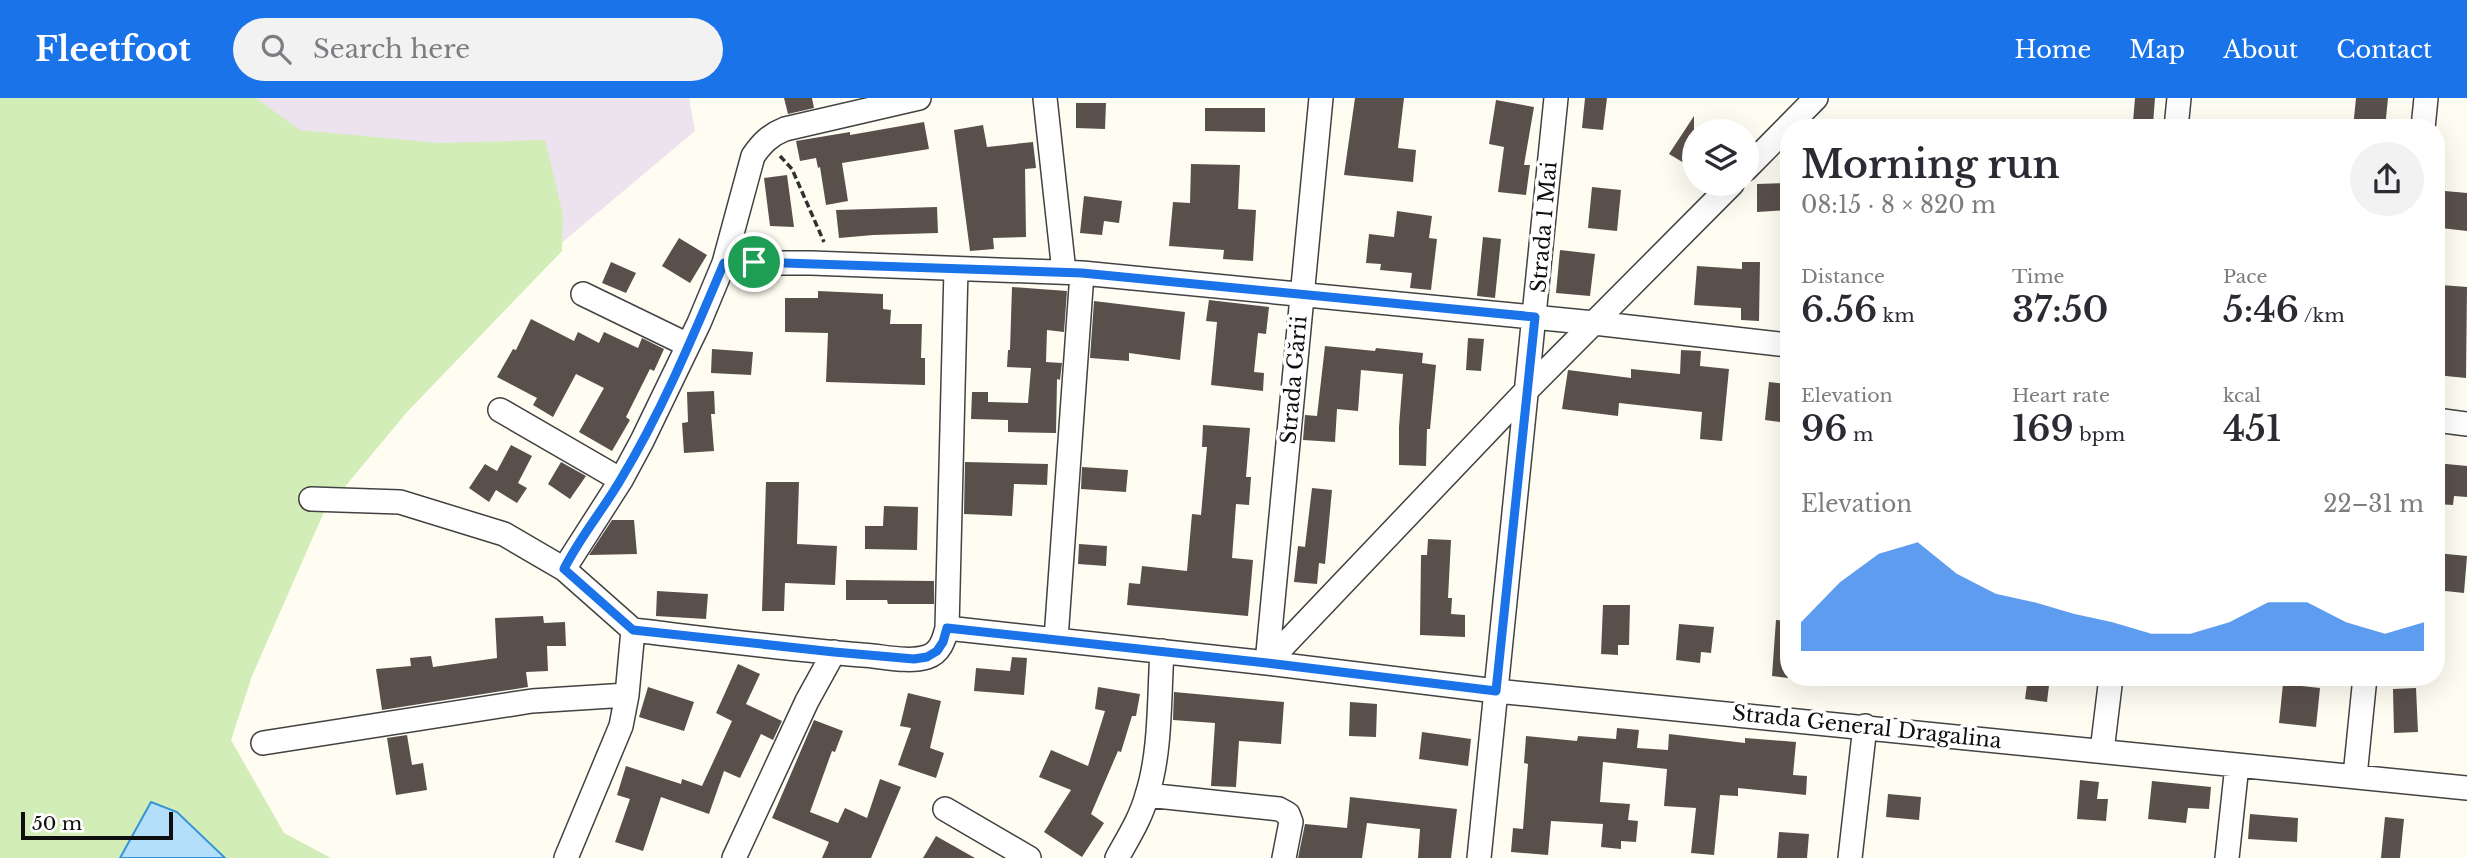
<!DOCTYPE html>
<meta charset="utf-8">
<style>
:root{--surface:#fff;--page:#f2f2f3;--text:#2b2b33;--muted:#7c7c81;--accent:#1a73e8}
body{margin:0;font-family:"Libre Baskerville",serif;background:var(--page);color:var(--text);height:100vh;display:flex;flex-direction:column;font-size:26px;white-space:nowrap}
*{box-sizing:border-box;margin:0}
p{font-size:23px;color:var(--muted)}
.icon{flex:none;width:38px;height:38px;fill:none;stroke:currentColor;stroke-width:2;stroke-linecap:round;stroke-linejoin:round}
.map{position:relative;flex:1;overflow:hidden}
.sheet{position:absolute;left:1780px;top:21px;width:665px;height:567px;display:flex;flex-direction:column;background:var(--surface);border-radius:28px;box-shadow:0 7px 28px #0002}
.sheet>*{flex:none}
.fabs{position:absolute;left:1682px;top:21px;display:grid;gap:14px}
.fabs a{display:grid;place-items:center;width:77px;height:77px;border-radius:50%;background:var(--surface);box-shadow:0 7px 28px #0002;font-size:35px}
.scale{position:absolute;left:21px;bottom:18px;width:152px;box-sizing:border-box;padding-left:7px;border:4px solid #0f0f0f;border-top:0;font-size:19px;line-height:24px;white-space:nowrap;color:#0f0f0f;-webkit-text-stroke:5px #fff;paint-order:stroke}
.pin{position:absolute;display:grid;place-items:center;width:60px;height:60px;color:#fff;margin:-30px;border:4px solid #fff;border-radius:50%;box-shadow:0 2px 7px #0007}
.round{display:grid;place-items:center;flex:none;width:74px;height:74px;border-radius:37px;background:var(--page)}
.headline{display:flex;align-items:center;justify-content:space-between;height:119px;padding:0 21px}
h1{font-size:38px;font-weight:600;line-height:52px}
.metrics{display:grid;grid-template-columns:repeat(3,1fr);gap:10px;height:119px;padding:7px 21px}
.metrics div{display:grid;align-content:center}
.metrics b{font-size:35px;font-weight:600}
.metrics small{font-size:19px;font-weight:400}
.metrics p{font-size:19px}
.chart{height:196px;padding:14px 21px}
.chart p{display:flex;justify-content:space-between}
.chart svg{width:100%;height:126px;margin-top:7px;fill:var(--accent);opacity:.7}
header{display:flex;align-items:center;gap:42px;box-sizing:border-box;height:98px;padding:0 35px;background:var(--accent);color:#fff}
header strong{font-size:33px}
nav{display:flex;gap:38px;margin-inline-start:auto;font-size:24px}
.search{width:490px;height:63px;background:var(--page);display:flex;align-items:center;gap:18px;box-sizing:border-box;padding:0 24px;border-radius:38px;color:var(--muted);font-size:26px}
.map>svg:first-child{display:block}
.industrial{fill:#ede3ee}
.green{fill:#d3edb8}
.water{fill:#b3dffa;stroke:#3595d6;stroke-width:2}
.building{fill:#59504b}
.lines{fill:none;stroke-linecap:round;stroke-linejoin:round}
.street-casing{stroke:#424242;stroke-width:26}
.path{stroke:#313131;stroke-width:3.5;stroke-dasharray:7 3.5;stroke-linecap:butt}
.street{stroke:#fff;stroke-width:23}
.route-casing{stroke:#fff;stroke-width:14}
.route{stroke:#1a73e8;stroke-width:9}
.labels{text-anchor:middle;stroke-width:7;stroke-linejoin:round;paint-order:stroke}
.street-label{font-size:21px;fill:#0f0f0f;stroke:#fff}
</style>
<header>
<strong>Fleetfoot</strong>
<div class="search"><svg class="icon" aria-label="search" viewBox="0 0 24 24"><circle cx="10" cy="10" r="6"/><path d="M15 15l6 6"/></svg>Search here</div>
<nav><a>Home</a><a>Map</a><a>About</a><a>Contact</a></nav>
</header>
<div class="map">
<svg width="2467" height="760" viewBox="0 0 2467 760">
<rect width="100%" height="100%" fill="#fffcf2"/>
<!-- industrial -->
<path class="industrial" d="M212,0H689L695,33L552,153Z"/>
<!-- green -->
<path class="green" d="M0,0H256L300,32L439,45L545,42L563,117L562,153L407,314L324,414L252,578L231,642L284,735L331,760H0Z"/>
<!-- water -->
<path class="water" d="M151,704L177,714L225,760H120Z"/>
<!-- building -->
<path class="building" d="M784,0H812L814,10L788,16Z
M1355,0H1404L1398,50L1416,52L1413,84L1344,77Z
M1585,0H1607L1603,32L1582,30Z
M2135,0H2155L2153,26L2133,24Z
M2356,0H2388L2385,30H2353Z
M1496,2L1534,9L1524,67H1530L1526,97L1498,94L1504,49L1489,46Z
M1076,5H1106L1105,31L1076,30Z
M1205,10H1265V34L1205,33Z
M1694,18V51L1684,65L1669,56Z
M924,24L929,51L842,65L848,103L826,107L820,69L818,70L816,60L800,63L796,43L850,34V37Z
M983,27L987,49L1033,44L1036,70L1025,71L1026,139L993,140L994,151L970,153L954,32Z
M1191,66L1240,67L1238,111L1256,112L1253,163L1223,161L1224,152L1169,148L1173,104L1190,105Z
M787,77L794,129L770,128L764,80Z
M1788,85V112L1757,114V86Z
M1592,89L1621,92L1617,133L1588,130Z
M2445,93L2467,95V133L2441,130Z
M1084,98L1122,103L1119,125L1104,123L1102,137L1080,135Z
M937,109L938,135L873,137L839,140L836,112Z
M1397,113L1432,118L1429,140L1437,141L1431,192L1410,190L1412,175L1380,172L1381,166L1366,165L1369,136L1394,139Z
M1483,139L1501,141L1495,200L1477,198Z
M679,140L707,157L690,185L662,168Z
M1560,152L1595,156L1590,198L1556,195Z
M611,164L636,175L626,195L602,185Z
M1742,164H1760L1759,223L1741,222V210L1694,207L1697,168L1742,171Z
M2441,187L2467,189L2466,280L2436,277V236Z
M1012,189L1067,193L1064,234L1047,232L1046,264L1062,265L1060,282L1057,281L1056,335L1008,334V322L971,321L972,294H988V304L1028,305L1031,270L1007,269L1008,252H1010Z
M818,193L883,196V211L891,212L890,226H922L921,260H925V287L826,284L828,235L785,234V200H818Z
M1209,202L1269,209L1266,236L1258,235L1254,274L1264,275L1263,293L1211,287L1217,224L1206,223Z
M1094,203L1185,214L1180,262L1129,255V263L1090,260Z
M531,221L574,243L578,234L599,245L604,234L638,250L642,240L664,251L654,273L650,271L626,319L630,322L612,353L579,334L604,290L576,276L553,319L533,307L537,300L497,279L513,251L516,252Z
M1468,240L1484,241L1481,273L1466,272Z
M1325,248L1375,253L1376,250L1423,255L1422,265L1436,267L1430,331H1427L1426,368L1399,367V329L1403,276L1361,272L1358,313L1337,311L1335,344L1303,342L1305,317L1317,318Z
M712,251L753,254L751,277L711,275Z
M1681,252L1701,253L1700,268L1729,271L1722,343L1700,341L1702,314L1619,305L1618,318L1562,311L1568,272L1631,280V271L1680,276Z
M1769,284L1788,286V325L1765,322Z
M714,293L715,316H711L714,353L684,355L682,325L688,324L687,294Z
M1203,327L1250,330L1246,379H1251L1249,407L1236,406L1232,460L1253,462L1248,518L1127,507L1129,485L1140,486L1142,468L1187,473L1192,416L1201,417L1207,349H1202Z
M511,347L532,358L518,385L527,390L517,405L496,392L489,404L469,390L485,366L497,373Z
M561,364L586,378L570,401L548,386Z
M965,364L1048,366L1047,387L1014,386L1012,418L964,416Z
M2436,365L2467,368V399L2454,398L2453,407L2436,406Z
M1082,369L1128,372L1126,394L1081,391Z
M766,384H799L797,446L837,448L835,487L785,485L784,513H762Z
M1312,390L1332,392L1325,466L1319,465L1317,486L1294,484L1298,448L1305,449Z
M884,408L918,409L917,452L865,451V428H883Z
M612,422H634L637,456L589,457Z
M1428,441L1451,442L1448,500H1452L1451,516L1465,517V539L1420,537L1421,457H1427Z
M1079,446L1107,448L1106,468L1078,466Z
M2436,455L2467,458L2464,495L2436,492Z
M846,482L934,483V506H888L887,502H846Z
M657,493L708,496L706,521L656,518Z
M1603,507H1630L1629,547H1618V557L1601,556Z
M543,518L544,525L565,524L566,548H547L548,573L526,574L528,589L382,612L376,571L411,568L410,560L431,558L433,569L497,560L495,520Z
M1776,522L1788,523V580L1772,578Z
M1679,526L1714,529L1711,555L1701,554L1700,565L1676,562Z
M1012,559L1027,560L1024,597L974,593L976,570L1010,573Z
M738,566L760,576L746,606L782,623L773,642L761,636L740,680L724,673L709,716L661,699L643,753L615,744L630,701L617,697L626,668L681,686L682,681L702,688L732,623L716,615Z
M2028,579H2050L2047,604L2025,601Z
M2283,586L2320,590L2316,629L2279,625Z
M648,589L694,604L684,633L639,619Z
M1098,589L1140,596L1136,618H1132L1121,654L1118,653L1091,716L1104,725L1082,759L1044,734L1071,692L1039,679L1051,652L1088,668L1105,613L1095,611Z
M2416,590L2418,634L2394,635L2393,591Z
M1174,594L1284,604L1281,646L1239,643L1236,689L1211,688L1215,625L1173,622Z
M908,595L941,603L930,650L944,655L936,680L898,667L911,630L900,628Z
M1350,604L1377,606L1376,639L1349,638Z
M814,622L843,633L835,654L832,653L810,714L838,725L845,710L867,720L880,681L901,689L871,760H822L829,744L772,720Z
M1617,630L1639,632L1637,650L1668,652L1669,636L1745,645V640L1796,644L1793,677L1807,678L1806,697L1738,690V698L1720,697L1714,757L1691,755L1696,710L1664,708L1667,671L1603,664L1600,704L1630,706L1628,722L1638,723L1636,744L1621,743V751L1601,749L1603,726L1551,723L1548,757L1511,754L1513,730L1523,731L1528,666L1524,665L1526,638L1577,643L1578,638L1616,641Z
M1422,634L1471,641L1468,668L1419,661Z
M407,637L412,667L423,665L427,692L396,697L387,640Z
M2080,682L2099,684L2097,701H2108L2106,723L2077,721Z
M2152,683L2211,689L2209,711L2188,710L2186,725L2148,721Z
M1888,696L1921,699L1919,722L1886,719Z
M1350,699L1457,711L1451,760H1418L1420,731L1367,725L1362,760H1298L1305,726L1347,730Z
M2250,716L2298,720L2297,744L2248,741Z
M2385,719L2404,721L2400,760H2381Z
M1779,734L1809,736L1807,760H1777Z
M936,738L975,760H923Z"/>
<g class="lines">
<!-- street casing -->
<g class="street-casing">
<path id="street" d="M1045,0L1064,174
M2176,30L2179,0
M2423,30L2426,0
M1746,71L1816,0
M724,165H811L1082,175L1594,225L1788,247
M583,196L688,247
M500,312L621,382
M2436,322L2467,326
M311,401L400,404L504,436L564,471L633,532
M564,471L621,382L642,343L699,225L724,165L753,58C762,45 770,37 785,31L919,0
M947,530L1267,565L1496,593L2467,690
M633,532C709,541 786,551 862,557C882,558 908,565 927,559C940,555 944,542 947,530L956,171
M1056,541L1082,175
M1267,565L1527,292L1732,86
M1267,565L1321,0
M263,645L532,603L627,597
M2102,653L2111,579
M2355,678L2365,579
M1147,697L1279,711L1288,716L1291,724L1284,760
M945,711L1029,760
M566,760L621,628L627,597L633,532
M734,760L807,603L834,554
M1117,760C1128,740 1141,720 1147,697C1161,654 1159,599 1162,553
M1479,760L1556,0
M1850,760L1865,628
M2227,760L2237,667"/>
</g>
<!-- path -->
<path class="path" d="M780,58L792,71L824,144"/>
<!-- street -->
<use href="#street" class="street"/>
</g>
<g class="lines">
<!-- route casing -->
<g class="route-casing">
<path id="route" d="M754,164L1082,175L1535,219L1496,593L1267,565L947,530L943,544L937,553L927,559L914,561L834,554L633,532L564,471C580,439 603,412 621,381C662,313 693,238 724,165Z"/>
</g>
<!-- route -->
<use href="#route" class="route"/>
</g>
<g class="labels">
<!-- street labels -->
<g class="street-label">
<text transform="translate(1544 129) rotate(-85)" y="7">Strada 1 Mai</text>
<text transform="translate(1294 282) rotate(-85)" y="7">Strada Gării</text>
<text transform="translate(1867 629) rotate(6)" y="7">Strada General Dragalina</text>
</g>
</g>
</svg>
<div class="fabs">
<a><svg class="icon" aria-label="layers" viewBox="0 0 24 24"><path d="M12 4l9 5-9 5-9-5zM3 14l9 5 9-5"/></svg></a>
</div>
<div class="scale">50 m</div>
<div class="pin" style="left:754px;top:164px;background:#1e9e55"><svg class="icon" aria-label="arrive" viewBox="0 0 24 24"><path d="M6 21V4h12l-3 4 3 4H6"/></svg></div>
<section class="sheet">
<div class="headline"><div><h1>Morning run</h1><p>08:15 · 8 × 820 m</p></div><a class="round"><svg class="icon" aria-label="share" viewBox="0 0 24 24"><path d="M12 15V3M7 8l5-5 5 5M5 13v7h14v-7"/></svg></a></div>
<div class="metrics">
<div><p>Distance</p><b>6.56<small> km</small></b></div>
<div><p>Time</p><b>37:50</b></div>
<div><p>Pace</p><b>5:46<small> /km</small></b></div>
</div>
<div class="metrics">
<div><p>Elevation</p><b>96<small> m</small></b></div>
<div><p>Heart rate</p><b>169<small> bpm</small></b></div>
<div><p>kcal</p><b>451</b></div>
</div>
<div class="chart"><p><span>Elevation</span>22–31 m</p>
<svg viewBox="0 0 160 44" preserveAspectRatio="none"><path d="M0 44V34L10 20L20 10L30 6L40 17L50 24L60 27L70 31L80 34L90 38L100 38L110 34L120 27L130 27L140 34L150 38L160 34V44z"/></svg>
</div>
</section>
</div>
